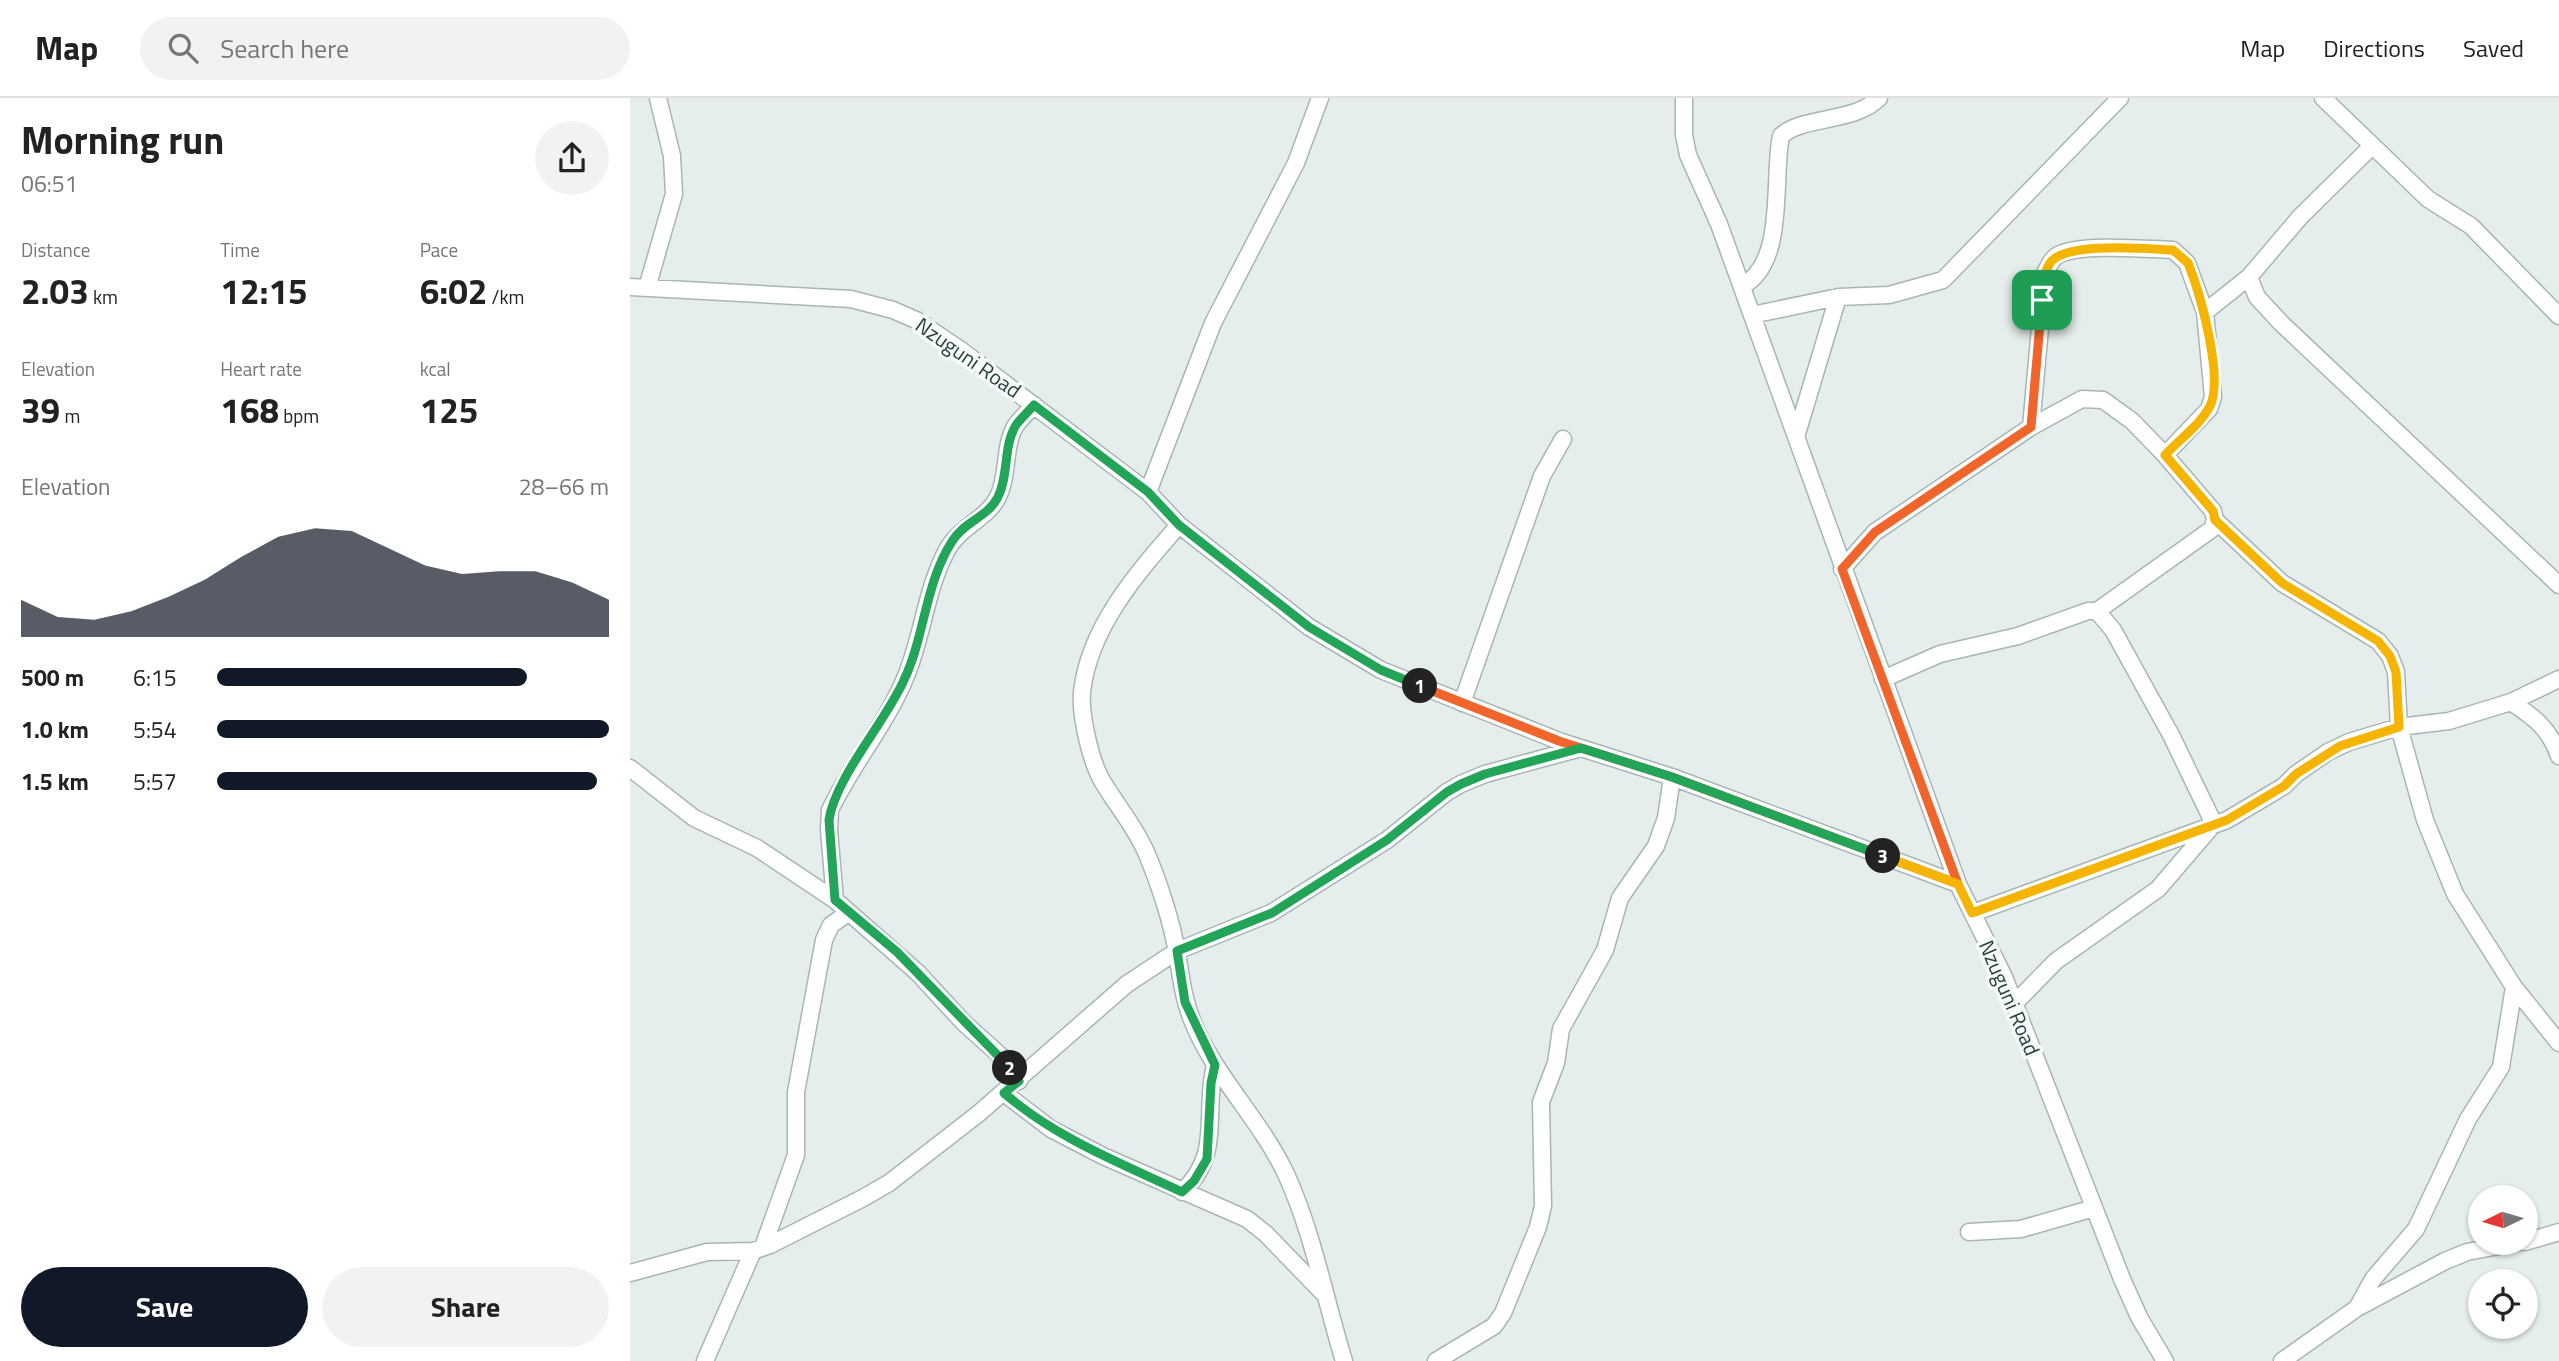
<!DOCTYPE html>
<meta charset="utf-8">
<style>
:root{--surface:#fff;--page:#f2f2f2;--text:#222;--muted:#767676;--line:#e0e0e0;--accent:#111827}
body{margin:0;font-family:"Titillium Web",sans-serif;background:var(--page);color:var(--text);height:100vh;display:flex;flex-direction:column;font-size:26px;white-space:nowrap}
*{box-sizing:border-box;margin:0}
p{font-size:23px;color:var(--muted)}
.icon{flex:none;width:38px;height:38px;fill:none;stroke:currentColor;stroke-width:2;stroke-linecap:round;stroke-linejoin:round}
.map{position:relative;flex:1;overflow:hidden}
.side{display:flex;flex-direction:column;background:var(--surface);width:630px}
.side>*{flex:none}
.needle{width:46px;rotate:265deg}
.controls{position:absolute;left:1838px;top:1087px;display:grid;gap:14px}
.controls a{display:grid;place-items:center;width:70px;height:70px;border-radius:50%;background:var(--surface);box-shadow:0 2px 5px #0004;font-size:35px}
.pin{position:absolute;display:grid;place-items:center;width:60px;height:60px;color:#fff;margin:-30px;border-radius:14px;box-shadow:0 4px 10px #0006}
.km{position:absolute;width:35px;height:35px;margin:-18px;border-radius:50%;background:#222;color:#fff;font-size:19px;line-height:35px;text-align:center}
.round{display:grid;place-items:center;flex:none;width:74px;height:74px;border-radius:37px;background:var(--page)}
.summary{display:flex;align-items:center;justify-content:space-between;height:119px;padding:0 21px}
h1{font-size:38px;font-weight:700;line-height:52px}
.metrics{display:grid;grid-template-columns:repeat(3,1fr);gap:10px;height:119px;padding:7px 21px}
.metrics div{display:grid;align-content:center}
.metrics b{font-size:35px;font-weight:700}
.metrics small{font-size:19px;font-weight:400}
.metrics p{font-size:19px}
.chart{height:196px;padding:14px 21px}
.chart p{display:flex;justify-content:space-between}
.chart svg{width:100%;height:126px;margin-top:7px;fill:var(--accent);opacity:.7}
.action{display:flex;gap:14px;margin-top:auto;padding:14px 21px}
.action a{flex:1;height:80px;border-radius:42px;background:var(--accent);color:#fff;font-size:28px;font-weight:700;line-height:80px;text-align:center}
.action a+a{background:var(--page);color:var(--text)}
ul{padding:0 21px;list-style:none;font-size:23px}
li{display:grid;grid-template-columns:112px 84px 1fr;align-items:center;height:52px}
li i{height:18px;border-radius:9px;background:var(--accent)}
header{display:flex;align-items:center;gap:42px;box-sizing:border-box;height:98px;padding:0 35px;background:var(--surface);border-bottom:2px solid var(--line)}
header strong{font-size:33px}
nav{display:flex;gap:38px;margin-inline-start:auto;font-size:24px}
.search{width:490px;height:63px;background:var(--page);display:flex;align-items:center;gap:18px;box-sizing:border-box;padding:0 24px;border-radius:38px;color:var(--muted);font-size:26px}
main{display:flex;flex:1;min-height:0}
.map>svg:first-child{display:block}
.lines{fill:none;stroke-linecap:round;stroke-linejoin:round}
.street-casing{stroke:#a7b6b5;stroke-width:19}
.street{stroke:#fff;stroke-width:16}
.split-1-casing{stroke:#fff;stroke-width:14}
.split-2-casing{stroke:#fff;stroke-width:14}
.split-3-casing{stroke:#fff;stroke-width:14}
.split-4-casing{stroke:#fff;stroke-width:14}
.split-1{stroke:#f0652b;stroke-width:9}
.split-2{stroke:#22a559;stroke-width:9}
.split-3{stroke:#22a559;stroke-width:9}
.split-4{stroke:#f5b400;stroke-width:9}
.labels{text-anchor:middle;stroke-width:7;stroke-linejoin:round;paint-order:stroke}
.street-label{font-size:21px;fill:#24403f;stroke:#f5faf9}
</style>
<header>
<strong>Map</strong>
<div class="search"><svg class="icon" aria-label="search" viewBox="0 0 24 24"><circle cx="10" cy="10" r="6"/><path d="M15 15l6 6"/></svg>Search here</div>
<nav><a>Map</a><a>Directions</a><a>Saved</a></nav>
</header>
<main>
<section class="side">
<div class="summary"><div><h1>Morning run</h1><p>06:51</p></div><a class="round"><svg class="icon" aria-label="share" viewBox="0 0 24 24"><path d="M12 15V3M7 8l5-5 5 5M5 13v7h14v-7"/></svg></a></div>
<div class="metrics">
<div><p>Distance</p><b>2.03<small> km</small></b></div>
<div><p>Time</p><b>12:15</b></div>
<div><p>Pace</p><b>6:02<small> /km</small></b></div>
</div>
<div class="metrics">
<div><p>Elevation</p><b>39<small> m</small></b></div>
<div><p>Heart rate</p><b>168<small> bpm</small></b></div>
<div><p>kcal</p><b>125</b></div>
</div>
<div class="chart"><p><span>Elevation</span>28–66 m</p>
<svg viewBox="0 0 160 44" preserveAspectRatio="none"><path d="M0 44V31L10 37L20 38L30 35L40 30L50 24L60 16L70 9L80 6L90 7L100 13L110 19L120 22L130 21L140 21L150 25L160 31V44z"/></svg>
</div>
<ul>
<li><b>500 m</b>6:15<i style="width:79%"></i></li>
<li><b>1.0 km</b>5:54<i style="width:100%"></i></li>
<li><b>1.5 km</b>5:57<i style="width:97%"></i></li>
</ul>
<div class="action"><a>Save</a><a>Share</a></div>
</section>
<div class="map">
<svg width="1929" height="1263" viewBox="0 0 1929 1263">
<rect width="100%" height="100%" fill="#e5eeec"/>
<g class="lines">
<!-- street casing -->
<g class="street-casing">
<path id="street" d="M1054,0V37L1058,57L1089,126L1328,786L1374,879L1492,1181L1509,1219L1535,1263
M1693,0L1798,101L1841,128L1929,218
M1742,48L1670,119L1619,179L1627,199L1651,225L1929,487
M1112,188C1157,165 1142,80 1151,38C1171,18 1225,25 1249,0
M0,189L221,201L263,212L286,222L332,253L518,394L549,427L679,529L751,572L929,643L1042,679L1328,786
M17,190L44,96L42,58L28,0
M1122,217L1208,199
M1401,329L1415,175C1419,168 1421,161 1428,157C1450,145 1517,151 1543,152L1557,165L1575,214
M1166,339L1208,199L1259,197L1313,182L1490,0
M1535,357L1579,311L1583,299L1575,214L1619,179
M518,394L583,225L666,65L690,0
M1585,422L1652,485L1748,543L1760,558L1766,574L1769,629L1795,722L1825,796L1884,889L1929,945
M549,427C508,474 459,529 452,594C450,618 461,666 474,686C488,709 505,729 516,754C528,782 542,824 547,855C551,878 553,900 562,922C584,978 630,1021 656,1076C683,1135 695,1201 714,1263
M1212,471L1245,434L1401,329L1452,301L1473,302L1502,323L1535,357L1583,413L1585,422L1582,431L1467,513
M1253,581L1310,556L1388,538L1458,513H1467L1483,532L1541,637L1584,726
M1881,604C1904,619 1920,631 1929,658
M832,605L912,378L933,341
M0,670L64,720L127,750L205,802L288,875L334,925L373,960L389,983
M205,802L199,732L200,712C222,666 257,625 276,578C293,537 296,491 317,452C329,429 357,421 368,399C379,377 373,348 386,327C391,320 398,314 404,307
M1343,815L1597,722L1654,688L1666,676L1698,654L1719,644L1769,629L1819,623L1881,604L1929,581
M1384,906L1426,863L1528,791L1582,728
M374,995L421,1031L473,1058L617,1121L636,1136L693,1195
M552,1094C593,1056 573,1016 585,967
M1339,1134L1391,1131L1464,1110
M1895,1144L1929,1134
M133,1149L166,1057V994L194,842L201,827L218,815
M0,1175L77,1154L123,1153L140,1147L233,1100L259,1085L348,1016L497,886L547,853L641,815L757,742L817,694L831,686L855,676L951,650
M1727,1210L1743,1181L1786,1131L1838,1021L1871,969L1884,889
M75,1263L123,1153
M806,1263L864,1228L873,1215L908,1129L913,1108L911,1004L926,965L931,931L975,852L990,800L1026,748L1036,720L1042,679
M1652,1263L1727,1210L1815,1163L1837,1154L1890,1144"/>
</g>
<!-- street -->
<use href="#street" class="street"/>
</g>
<g class="lines">
<!-- split-1 casing -->
<g class="split-1-casing">
<path id="split-1" d="M790,588L929,643L1042,679L1328,786L1212,471L1245,434L1401,329L1412,202"/>
</g>
<!-- split-2 casing -->
<g class="split-2-casing">
<path id="split-2" d="M380,970L267,854L205,802L199,722C205,680 256,623 274,582C295,538 295,484 323,442C334,424 358,419 368,399C379,377 373,348 386,327C391,320 398,314 404,307L518,394L549,427L679,529L751,572L790,588"/>
</g>
<!-- split-3 casing -->
<g class="split-3-casing">
<path id="split-3" d="M380,970L389,983L374,995C426,1040 490,1065 552,1094L564,1083L577,1061L581,985L585,967L555,904L547,853L642,815L757,742L817,694L831,686L855,676L951,650L1042,679L1253,758"/>
</g>
<!-- split-4 casing -->
<g class="split-4-casing">
<path id="split-4" d="M1253,758L1328,786L1342,815L1597,722L1654,688L1666,676L1710,648L1769,629L1766,574L1760,558L1748,543L1652,485L1585,422L1583,413L1535,357C1549,342 1571,326 1580,308C1594,279 1570,195 1558,165L1543,152C1518,151 1435,143 1420,165C1413,175 1414,190 1412,202"/>
</g>
<!-- split-1 -->
<use href="#split-1" class="split-1"/>
<!-- split-2 -->
<use href="#split-2" class="split-2"/>
<!-- split-3 -->
<use href="#split-3" class="split-3"/>
<!-- split-4 -->
<use href="#split-4" class="split-4"/>
</g>
<g class="labels">
<!-- street labels -->
<g class="street-label">
<text transform="translate(338 260) rotate(35)" y="7">Nzuguni Road</text>
<text transform="translate(1379 900) rotate(67)" y="7">Nzuguni Road</text>
</g>
</g>
</svg>
<div class="controls">
<a><svg class="needle" viewBox="-14 -14 28 28"><path d="M0-13l5 13h-10z" fill="#e53935"/><path d="M0 13l5-13h-10z" fill="#767676"/></svg></a>
<a><svg class="icon" aria-label="locate" viewBox="0 0 24 24"><circle cx="12" cy="12" r="6"/><path d="M12 2v4M12 18v4M2 12h4M18 12h4"/></svg></a>
</div>
<div class="pin" style="left:1412px;top:202px;background:#1e9e55"><svg class="icon" aria-label="arrive" viewBox="0 0 24 24"><path d="M6 21V4h12l-3 4 3 4H6"/></svg></div>
<b class="km" style="left:790px;top:588px">1</b>
<b class="km" style="left:380px;top:970px">2</b>
<b class="km" style="left:1253px;top:758px">3</b>
</div>
</main>
